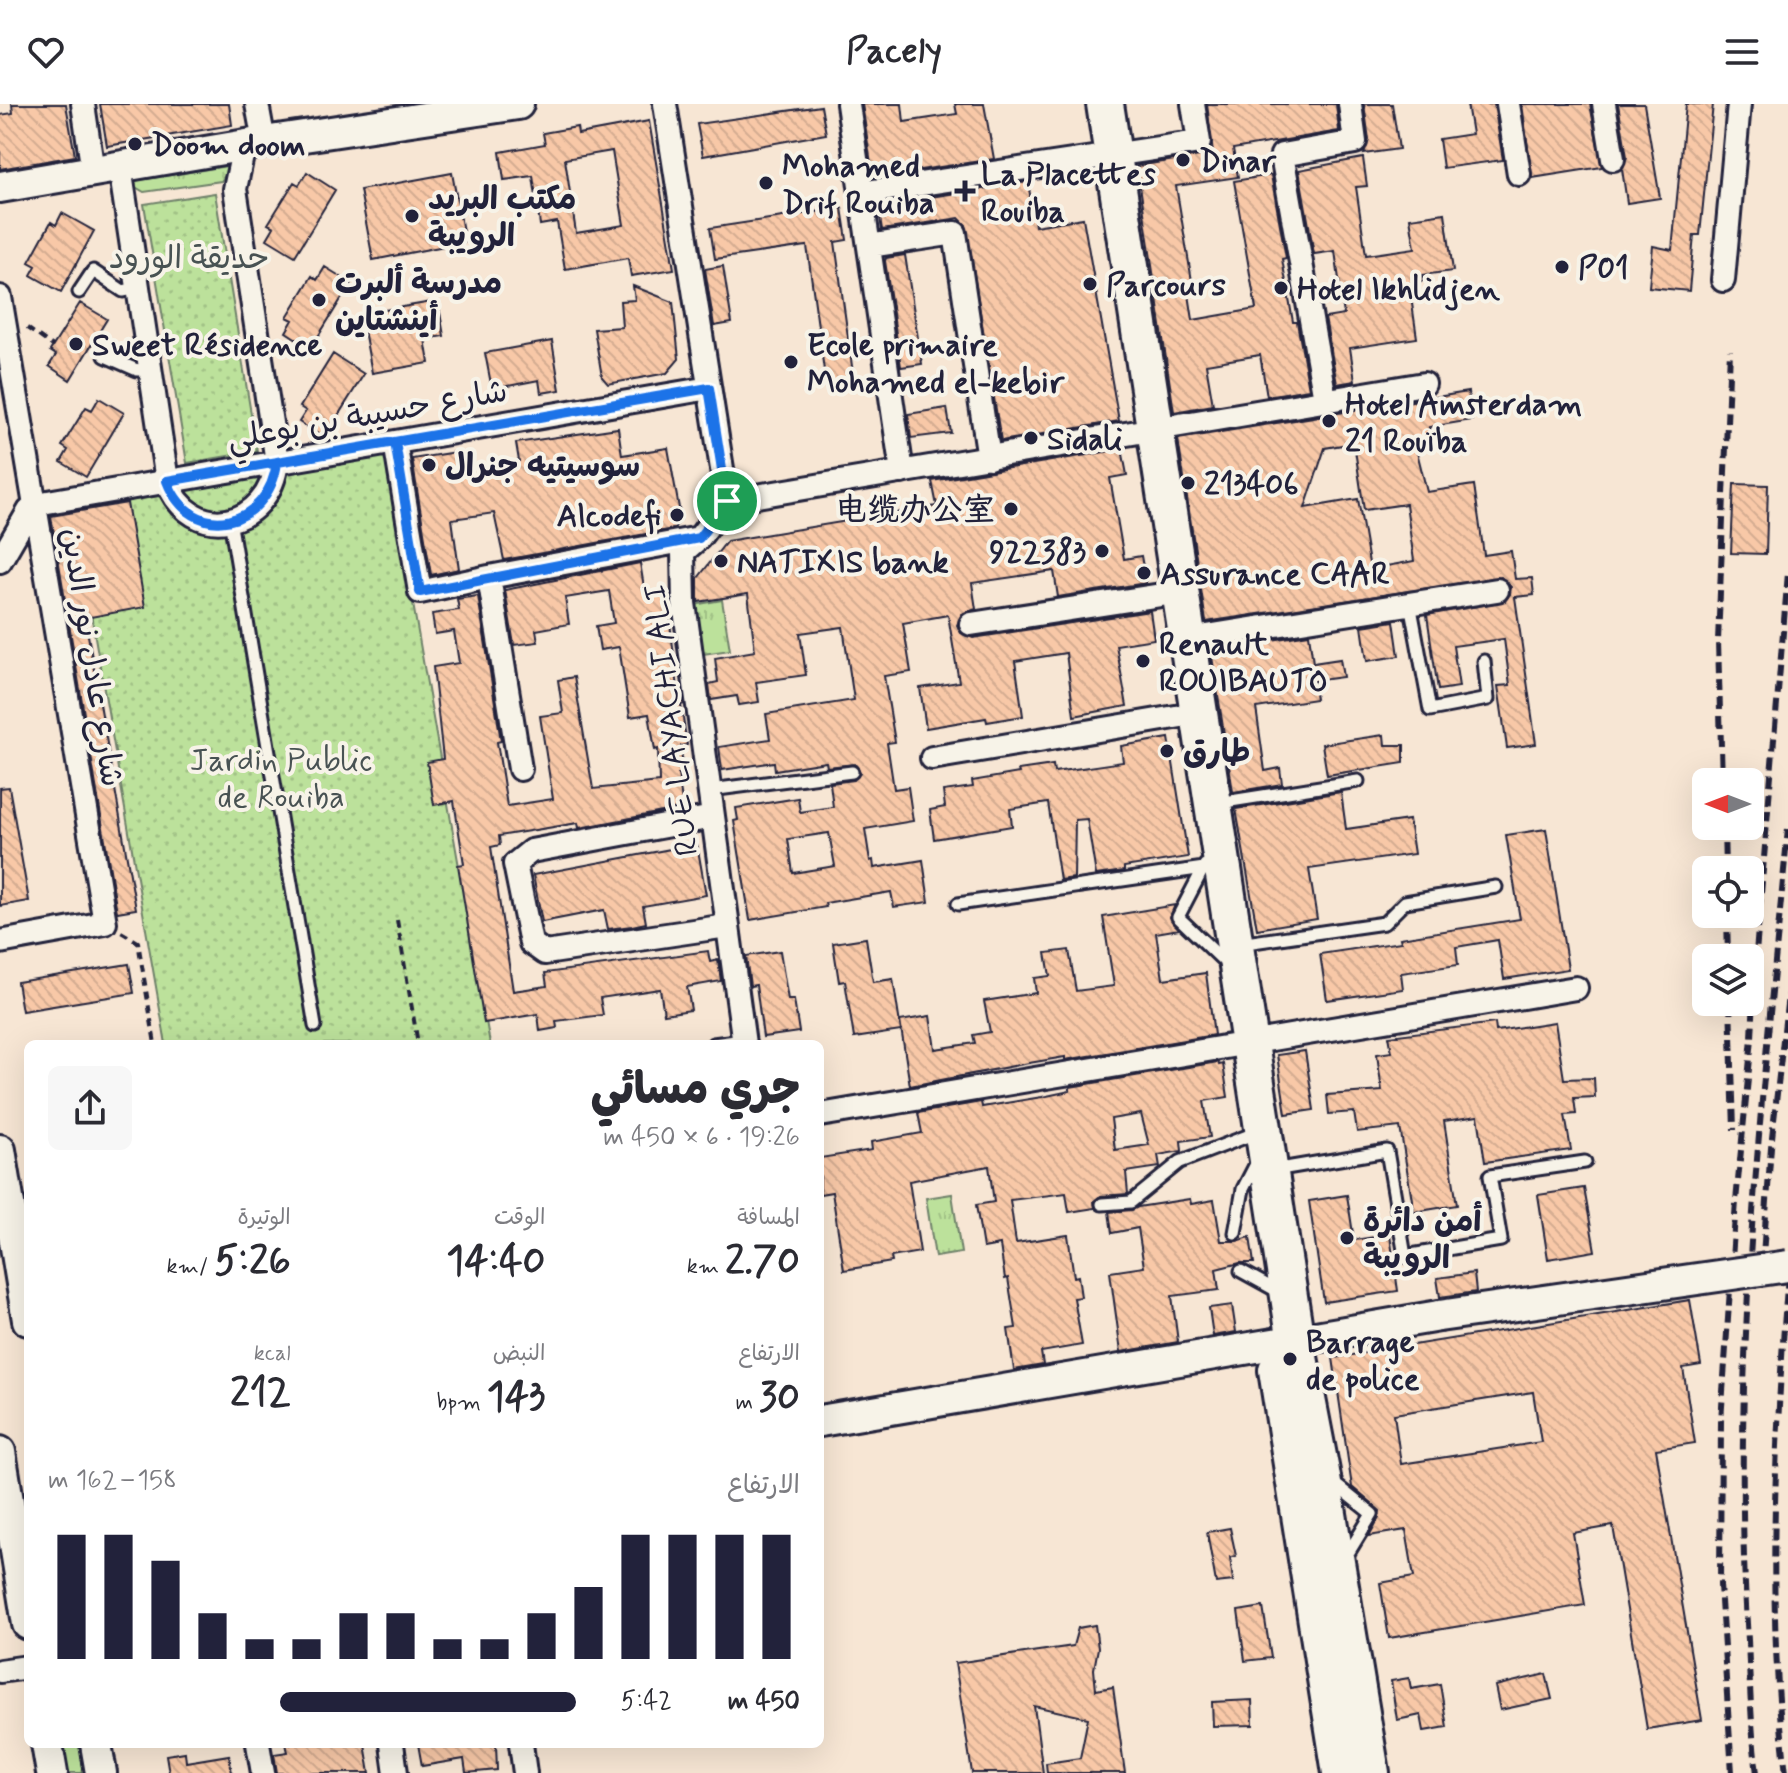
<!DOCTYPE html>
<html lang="ar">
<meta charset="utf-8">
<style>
:root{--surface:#fff;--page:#f7f7f7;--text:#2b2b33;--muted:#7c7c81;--accent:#22223b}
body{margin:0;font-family:Mynerve,"Playpen Sans Arabic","LXGW WenKai TC",sans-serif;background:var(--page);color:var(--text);direction:rtl;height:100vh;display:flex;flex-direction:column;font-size:30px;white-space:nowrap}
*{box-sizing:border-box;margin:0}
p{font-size:26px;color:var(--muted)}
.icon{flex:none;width:44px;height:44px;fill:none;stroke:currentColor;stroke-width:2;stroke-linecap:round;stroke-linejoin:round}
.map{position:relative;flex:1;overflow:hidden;direction:ltr}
.details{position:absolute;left:24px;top:936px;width:800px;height:708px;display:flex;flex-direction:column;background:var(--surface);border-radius:12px;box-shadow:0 8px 32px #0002;direction:rtl}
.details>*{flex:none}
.needle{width:52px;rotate:270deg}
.controls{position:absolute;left:1692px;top:664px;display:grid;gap:16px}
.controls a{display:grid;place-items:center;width:72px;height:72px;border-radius:12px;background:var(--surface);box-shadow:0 8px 32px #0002;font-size:40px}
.pin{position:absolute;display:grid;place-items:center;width:68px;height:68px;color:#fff;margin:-34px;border:4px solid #fff;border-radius:50%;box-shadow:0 2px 8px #0007}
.round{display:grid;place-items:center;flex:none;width:84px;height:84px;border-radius:12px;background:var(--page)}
.overview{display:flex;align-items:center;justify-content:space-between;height:136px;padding:0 24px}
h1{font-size:44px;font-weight:800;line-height:60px}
.metrics{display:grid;grid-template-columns:repeat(3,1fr);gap:12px;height:136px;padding:8px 24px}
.metrics div{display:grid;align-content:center}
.metrics b{font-size:40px;font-weight:800}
.metrics small{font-size:22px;font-weight:400}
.metrics p{font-size:22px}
.chart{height:224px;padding:16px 24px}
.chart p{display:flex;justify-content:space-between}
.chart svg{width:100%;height:144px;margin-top:8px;stroke:var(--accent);stroke-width:6}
ul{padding:0 24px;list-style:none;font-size:26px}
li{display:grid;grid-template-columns:128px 96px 1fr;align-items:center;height:60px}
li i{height:20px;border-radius:10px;background:var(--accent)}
header{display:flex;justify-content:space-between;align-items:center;height:104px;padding:0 24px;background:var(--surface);font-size:36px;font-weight:800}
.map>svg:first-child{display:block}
.grass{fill:url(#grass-tufts);stroke:#6f826b;stroke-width:2}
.garden{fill:url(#garden-dots);stroke:#6f826b;stroke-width:2}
.building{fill:url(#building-back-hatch);stroke:#22223b;stroke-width:2;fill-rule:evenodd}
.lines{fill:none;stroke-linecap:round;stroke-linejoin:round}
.service-casing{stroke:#22223b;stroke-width:17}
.minor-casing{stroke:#22223b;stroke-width:28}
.secondary-casing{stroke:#22223b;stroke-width:36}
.trunk-casing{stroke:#22223b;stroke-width:42}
.path{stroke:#22223b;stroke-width:4;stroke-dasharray:8 6;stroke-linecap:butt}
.service{stroke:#f7f3e8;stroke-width:11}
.minor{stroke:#f7f3e8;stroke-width:22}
.secondary{stroke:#f7f3e8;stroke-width:30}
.trunk{stroke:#f7f3e8;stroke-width:36}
.rail{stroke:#22223b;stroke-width:6;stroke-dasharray:12 6;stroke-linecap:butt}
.secondary-bridge-casing{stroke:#22223b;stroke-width:36;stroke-linecap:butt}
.secondary-bridge{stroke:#f7f3e8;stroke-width:30}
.route-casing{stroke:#fff;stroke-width:16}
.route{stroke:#1a73e8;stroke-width:10}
.poi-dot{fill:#22223b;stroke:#f7f3e8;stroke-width:3}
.labels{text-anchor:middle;stroke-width:8;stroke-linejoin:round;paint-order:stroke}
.poi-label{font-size:32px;font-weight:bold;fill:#22223b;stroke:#f7f3e8;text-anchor:start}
.park-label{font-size:32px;fill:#485253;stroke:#f7f3e8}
.street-label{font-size:32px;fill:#22223b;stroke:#f7f3e8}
</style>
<header><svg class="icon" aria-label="menu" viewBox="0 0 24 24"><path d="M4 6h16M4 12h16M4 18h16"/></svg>Pacely<svg class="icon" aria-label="heart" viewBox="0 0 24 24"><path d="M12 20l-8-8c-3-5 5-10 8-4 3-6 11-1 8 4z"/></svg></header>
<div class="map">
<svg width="1788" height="1669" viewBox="0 0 1788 1669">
<defs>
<pattern id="grass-tufts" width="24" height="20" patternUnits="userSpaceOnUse" patternTransform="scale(2)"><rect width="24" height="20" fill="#bce19b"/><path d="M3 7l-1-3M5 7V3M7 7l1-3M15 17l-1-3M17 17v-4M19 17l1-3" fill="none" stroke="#a1c186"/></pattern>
<pattern id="garden-dots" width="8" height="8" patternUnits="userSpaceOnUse" patternTransform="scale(2)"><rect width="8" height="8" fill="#bce19b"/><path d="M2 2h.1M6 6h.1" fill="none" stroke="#a1c186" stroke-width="1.8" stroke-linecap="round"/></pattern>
<pattern id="building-back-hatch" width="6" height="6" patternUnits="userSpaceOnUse" patternTransform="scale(2)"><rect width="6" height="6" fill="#f8c8a7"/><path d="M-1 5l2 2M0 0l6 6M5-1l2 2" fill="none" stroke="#d4ac91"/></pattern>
</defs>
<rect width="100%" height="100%" fill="#f7e6d4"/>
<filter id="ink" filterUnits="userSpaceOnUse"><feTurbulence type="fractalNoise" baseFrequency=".0125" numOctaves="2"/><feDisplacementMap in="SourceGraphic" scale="16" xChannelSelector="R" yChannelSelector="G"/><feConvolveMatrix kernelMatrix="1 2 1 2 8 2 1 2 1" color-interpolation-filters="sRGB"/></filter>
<g filter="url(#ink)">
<!-- grass -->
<path class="grass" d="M233,61L221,77L144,88L127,78Z
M722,496L730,546L696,551L688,502Z
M952,1090L961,1149L935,1153L926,1094Z
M62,1640H81L86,1669H67Z"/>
<!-- garden -->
<path class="garden" d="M215,89L257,347L187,359L144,100Z
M387,351L490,940H166L73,407Z"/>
<!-- building -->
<path class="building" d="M12,0H66L75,52L0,65V11L13,9Z
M100,0H229L232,21L107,42Z
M862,0H902L904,18L957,10L955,0H984L994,55L873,73Z
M1207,0H1336L1339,27L1233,45L1238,73L1176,82L1193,183L1188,184L1193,216L1256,205L1234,77L1271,71L1286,154L1282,155L1293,218H1297L1309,285L1267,292L1260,251L1206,260L1213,301L1174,308L1137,62L1213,50Z
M1364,0H1392L1399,45L1364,50L1369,36Z
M1467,0H1494L1503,56L1443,64L1439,35L1472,30Z
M1522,0H1590L1602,63L1532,74Z
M1618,0H1644L1660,94L1627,99L1622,65L1627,53Z
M1686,0H1713L1700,131H1694L1689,187L1649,183L1653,142L1672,146Z
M821,2L826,30L703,52L697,20Z
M649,17L674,165L631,172L628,154L565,165L557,118L540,121L533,72L504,76L500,48L545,40L543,29L577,23L578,30ZM612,47L624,121L576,129L565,55Z
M1363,54L1367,82L1356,83L1366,151L1415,144L1410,114L1445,109L1453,167L1422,171L1423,177L1409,179L1417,234L1350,244L1355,277L1337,280L1325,214L1344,211L1335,147L1314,150L1299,66Z
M307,68L335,86L295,152L267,135L274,123L268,120L294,78L299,81Z
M452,69L465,138L373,156L360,86Z
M1028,78L1035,122L1083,114L1119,317L1001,337L966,121L959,114L882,126L878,101Z
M842,104L847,136L835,138L854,277L826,281L807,142L715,155L710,124Z
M62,109L94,127L61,188L31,171L36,162L29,158L51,118L56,121Z
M905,151L922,260L901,263L885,157L886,154Z
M723,162L732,219L714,222L705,165Z
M325,163L351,179L311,244L286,228L293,216L287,213L312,172L317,176Z
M633,182L673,198L679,255L667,269L608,280L602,273L594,225L622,223L620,197L635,196Z
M438,197L444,232L425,235L429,259L372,269L361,210Z
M80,199L107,215L70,276L49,262L56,251L50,247Z
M552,237L560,286L541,289L539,276L492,285L485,249Z
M333,250L364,270L324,334L299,318L306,307L300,303Z
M1468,288L1472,316L1429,323L1431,337L1415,340L1427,388L1474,381L1484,451L1511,447L1515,475L1532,474L1534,491L1515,493L1536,640L1507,644L1498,582L1510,581L1504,535L1453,542L1459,583L1438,586L1427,511L1505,497L1510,490L1511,483L1501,473L1206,518L1178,335ZM1354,339L1364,406L1406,400L1414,457L1370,465L1358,395L1305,404L1325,344Z
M99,294L124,309L86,373L61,358L68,346L62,342L86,303L92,306Z
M947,304L951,329L911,334L908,310Z
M618,324L622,351L668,344L681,415L673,425L504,456L494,409L452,415L459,465L431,471L412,355L456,348L457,356L470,354L473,373L519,357L516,339Z
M1122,345L1127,371L1110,374L1124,455L1141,452L1146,479L1058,493L1054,467L972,479L976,505L962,510L957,521L961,529L973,534L1150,507L1154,535L1116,541L1127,602L1074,612L1066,549L1015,557L1023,612L987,618L986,614L926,624L920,584L959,578L948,511L903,519L911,568L884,572L895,638L887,639L894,685L908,683L913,717L865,725L870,757L873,756L874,764L923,756L929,798L894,803L891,788L825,799L826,803L750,816L734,717L738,716L736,704L798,694L800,708L833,703L830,679L854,676L860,668L855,660L827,663L826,658L775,666L774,658L722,666L719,643L770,635L766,610L854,596L843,523L800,529L806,571L756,578L759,598L739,601L737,592L711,596L709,580L718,578L715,554L755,547L748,490L698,498V474L727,437L937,402L932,377ZM829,729L835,762L793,769L788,735Z
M1734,380L1768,381L1766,450L1731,449Z
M127,399L145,503L85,514L136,805L117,808L51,412Z
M640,459L645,489L666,486L678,584H681L684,600L681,601L687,641L681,642L683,670H678L683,704L579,724L578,719L499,732L500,741L491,743L513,887L547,882L545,869L708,847L710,858L718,856L721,877L687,883L691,906L664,910L660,885L600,894L603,911L556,917L557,924L540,927L538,910L484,919L458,761L464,760L454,697L434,701L427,658L443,655L433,563L459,559L454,527L435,530L432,510L459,506L457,495L478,492L501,637L497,638L507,702L553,695L540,612L563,609L558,576L574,573L593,685L659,678L658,645L655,646L649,610L630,613L619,543L600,546L596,522L614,519L609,487L565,494L569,520L536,526L538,538L514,541L505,486Z
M1394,517L1399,552L1367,557L1362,522Z
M1309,530L1313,559L1340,555L1343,573L1313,577L1316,595L1256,604L1265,667L1280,664L1282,680L1233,688L1211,546Z
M1384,631L1385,641H1404V659L1327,671L1322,640Z
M1169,634L1188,753L1124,763V767L1096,771L1087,715L1075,716L1074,774L1060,776L1048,699L1010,705L1012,722L934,735L930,706L945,703L943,687L973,683L972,677L1019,669L1018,666L1053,661L1054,668L1123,658L1121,642Z
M9,683L29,797L0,802V684Z
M1341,688L1346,725L1409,716L1414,750L1309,765L1317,815L1257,825L1236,705Z
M1546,725L1568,865L1504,875L1498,836L1456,843L1458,861L1401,869L1403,885L1327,896L1320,850L1401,838L1400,834L1520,815L1506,731Z
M697,740L706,791L643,802L646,819L632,822L608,825L604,806L542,818L533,771Z
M1175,801L1170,813L1179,825L1156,829L1163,875L1206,869L1214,931L1065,956V953L1029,959L910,982L900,917L930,912L935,945L975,939L973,931L990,928L984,897L1036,889L1034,874L1050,872L1046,849L1069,846L1076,887L1114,882L1103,813Z
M866,834L873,878L893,875L901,927L854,934L845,877L839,878L833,839Z
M780,847L788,896H794L799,928L763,933L756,881L750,882L746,852Z
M129,860L134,889L22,907L17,878Z
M1555,918L1564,975L1594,974L1595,993L1574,994L1576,1010L1565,1011L1571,1046L1485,1058L1478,1012L1444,1017L1457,1101L1414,1108L1400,1023L1357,1028L1354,1008L1329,1010L1327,991L1382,987L1377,950L1392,948L1389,932L1495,919L1496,927Z
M1305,947L1314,1006L1286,1010L1277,951Z
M1218,958L1219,961L1223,960L1228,993L1204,997L1210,1033L1181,1037L1182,1047L1158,1051L1160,1063L1126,1068L1128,1090L1101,1092L1094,1097L1095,1104L1069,1108L1066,1089L1010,1096L1016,1139L1068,1131L1074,1173L1078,1172L1081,1193L1074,1194L1082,1241L1041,1248L1043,1261L1014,1266L1008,1225L1016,1224L1008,1174L1005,1175L1000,1141L983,1144L976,1101L994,1098L989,1062L909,1077L920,1148L891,1153L892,1158L844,1166L832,1088L820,1090V1054L872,1046L871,1038L922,1029L918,1009L981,998L982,1003L1042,993L1070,987V983ZM1141,1010L1149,1041L1115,1046L1111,1015Z
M1584,1084L1595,1147L1548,1155L1538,1091Z
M1347,1091L1354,1136L1390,1131L1398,1187L1324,1198L1309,1097Z
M1190,1095L1191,1100L1214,1096L1221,1137H1237L1250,1133L1254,1159H1240L1216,1165L1219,1186L1172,1192L1178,1238L1121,1248L1110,1168L1144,1163L1138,1124L1112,1129L1109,1108L1132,1106L1138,1103Z
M1474,1169L1476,1188L1440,1193L1437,1174Z
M1690,1196L1701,1261L1683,1264L1695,1339L1656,1345L1702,1616L1647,1625L1613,1422L1573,1429L1585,1501L1389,1534L1380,1479L1414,1473L1406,1426L1369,1432L1379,1414L1380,1407L1352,1383L1333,1254ZM1533,1288L1541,1338L1401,1360L1394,1310Z
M1232,1201L1236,1228L1213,1232L1209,1204Z
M1230,1424L1236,1452L1230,1453L1233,1477L1216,1479L1207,1428Z
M1263,1503L1271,1554L1245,1557L1238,1507Z
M1095,1521L1098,1544L1094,1565L1096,1586L1113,1583L1125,1669H1047L1046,1659L1080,1654L1088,1614L1034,1602L1043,1669H972L955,1559L1073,1542L1078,1524Z
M1546,1570L1552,1595L1500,1606L1495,1582Z
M1409,1574L1411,1585L1440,1580L1447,1623L1424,1627L1421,1611L1397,1616L1391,1577Z
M1252,1596L1253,1621L1213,1622L1212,1598Z
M286,1640H365L370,1669H277L274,1650L288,1648Z
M418,1640H496L497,1666L466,1669L464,1655L422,1662Z
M185,1648L186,1658L229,1651L232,1669H169L166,1651Z"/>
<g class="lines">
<!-- service casing -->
<g class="service-casing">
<path id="service" d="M79,188L93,167L123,187L138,184
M105,252L137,266L150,264
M230,416L315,922
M1410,499L1430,606L1488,595L1484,557
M710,686L852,668
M1218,699L1358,677
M1205,761L1178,813L1227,860
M958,800L1204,764
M1239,840L1384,819L1405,798L1496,783
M713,940L743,936
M1274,1066L1387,1047L1405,1152L1501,1136L1490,1072L1585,1058
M1102,1100L1131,1098L1180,1058L1258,1028
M1235,1129L1243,1085L1257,1058
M1241,1167L1281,1189
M1331,1377L1372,1410L1344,1456"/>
</g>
<!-- minor casing -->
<g class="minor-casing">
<path id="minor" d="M83,0L93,68
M257,0L264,38
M665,0L727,397
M848,0L902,368
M1508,0L1519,70
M1604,0L1613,55
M120,63L167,377C192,442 269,424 277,358L235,85L244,42
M861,89L1199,38L1193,0
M869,142L955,129L989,354
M1723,176L1739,0
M0,193L105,819L0,838
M1325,295L1282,51L1355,38L1350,0
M395,338L420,488L489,473L699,434
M0,457L29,407L36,400L709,284
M489,473L520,665
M971,520L1181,488
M1188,535L1497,486
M932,654L1199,609
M713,713L531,747L515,760L531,839L545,849L727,822
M744,940L684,499L683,448L699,434L727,397L1424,280
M820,1011L1576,884
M0,1567L28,1563
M258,1640L263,1669
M392,1640L396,1669
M521,1640L525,1669"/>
</g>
<!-- secondary casing -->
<g class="secondary-casing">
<path id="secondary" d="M0,83L264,38L518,0
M0,1046L28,1216
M820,1317L1439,1212
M0,1348L28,1520
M47,1640L52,1669
M96,1640L101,1669"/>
</g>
<!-- trunk casing -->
<g class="trunk-casing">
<path id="trunk" d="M1105,0L1296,1238L1321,1368L1371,1669
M1277,1266L1341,1669"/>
</g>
<!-- path -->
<path class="path" d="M27,224L53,242
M397,816L418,940
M121,828L138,838L155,940"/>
<!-- service -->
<use href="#service" class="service"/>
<!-- minor -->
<use href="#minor" class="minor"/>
<!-- secondary -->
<use href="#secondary" class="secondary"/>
<!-- trunk -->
<use href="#trunk" class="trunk"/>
<!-- rail -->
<path class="rail" d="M1722,678L1718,537L1730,246
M1724,722L1725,766
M1727,810L1728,854
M1730,898L1734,1026
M1761,1178L1771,1043L1788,891
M1732,1669L1720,1481L1721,1317L1736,1097L1752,934L1756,849L1788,469
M1757,1669C1751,1625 1750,1580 1748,1536C1730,1265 1762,995 1788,725
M1786,1669C1766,1503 1775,1336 1788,1170"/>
<!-- secondary-bridge casing -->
<g class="secondary-bridge-casing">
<path id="secondary-bridge" d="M1439,1212L1788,1162"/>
</g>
<!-- secondary-bridge -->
<use href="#secondary-bridge" class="secondary-bridge"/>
</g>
</g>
<g class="lines" filter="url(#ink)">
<!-- route casing -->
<g class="route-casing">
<path id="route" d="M727,397L709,284L167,377C192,442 269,424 277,358L395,338L420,488L699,434L727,397"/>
</g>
<!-- route -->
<use href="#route" class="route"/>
</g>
<!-- markers -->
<g class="poi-dot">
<circle cx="135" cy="40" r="8"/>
<circle cx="1183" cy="56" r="8"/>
<circle cx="766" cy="79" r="8"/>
<path d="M961 75h8v8h8v8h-8v8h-8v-8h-8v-8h8z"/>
<circle cx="412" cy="112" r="8"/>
<circle cx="1562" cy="163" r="8"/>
<circle cx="1090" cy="180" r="8"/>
<circle cx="1281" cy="184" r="8"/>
<circle cx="319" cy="196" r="8"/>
<circle cx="76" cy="240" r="8"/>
<circle cx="791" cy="258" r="8"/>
<circle cx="1329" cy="317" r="8"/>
<circle cx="1031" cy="334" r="8"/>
<circle cx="429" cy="361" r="8"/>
<circle cx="1188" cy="379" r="8"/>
<circle cx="1011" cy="405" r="8"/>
<circle cx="677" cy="411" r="8"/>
<circle cx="1102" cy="447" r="8"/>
<circle cx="721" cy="457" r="8"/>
<circle cx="1144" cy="469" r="8"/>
<circle cx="1143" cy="557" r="8"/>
<circle cx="1167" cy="647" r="8"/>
<circle cx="1347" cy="1134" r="8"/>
<circle cx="1290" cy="1255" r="8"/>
</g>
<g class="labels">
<!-- poi labels -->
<g class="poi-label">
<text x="151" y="51">Doom doom</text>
<text x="1199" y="67">Dinar</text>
<text x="782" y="72">Mohamed<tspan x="782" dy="37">Drif Rouiba</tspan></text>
<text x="981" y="80">La Placettes<tspan x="981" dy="37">Rouiba</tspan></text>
<text x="428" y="105">مكتب البريد<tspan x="428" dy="37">الرويبة</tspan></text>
<text x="1578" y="174">P01</text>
<text x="335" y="189">مدرسة ألبرت<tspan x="335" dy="37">أينشتاين</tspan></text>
<text x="1106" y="191">Parcours</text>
<text x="1297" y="195">Hotel Ikhlidjen</text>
<text x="92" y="251">Sweet Résidence</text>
<text x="807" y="251">Ecole primaire<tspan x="807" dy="37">Mohamed el-kebir</tspan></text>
<text x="1345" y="310">Hotel Amsterdam<tspan x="1345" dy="37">21 Rouïba</tspan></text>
<text x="1047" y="345">Sidali</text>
<text x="445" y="372">سوسيتيه جنرال</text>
<text x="1204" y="390">213406</text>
<text x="995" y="416" text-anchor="end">电缆办公室</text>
<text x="661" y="422" text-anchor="end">Alcodefi</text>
<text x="1086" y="458" text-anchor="end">922383</text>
<text x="737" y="468">NATIXIS bank</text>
<text x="1160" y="480">Assurance CAAR</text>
<text x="1159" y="550">Renault<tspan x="1159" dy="37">ROUIBAUTO</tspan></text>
<text x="1183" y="658">طارق</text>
<text x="1363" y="1127">أمن دائرة<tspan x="1363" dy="37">الرويبة</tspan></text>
<text x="1306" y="1248">Barrage<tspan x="1306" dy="37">de police</tspan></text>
</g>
<!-- park labels -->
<g class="park-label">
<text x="189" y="164">حديقة الورود</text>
<text x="281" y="666">Jardin Public<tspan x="281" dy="37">de Rouiba</tspan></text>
</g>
<!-- street labels -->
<g class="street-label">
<text transform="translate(367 310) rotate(-10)" y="11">شارع حسيبة بن بوعلي</text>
<text transform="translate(93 553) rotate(81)" y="11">شارع عادل نور الدين</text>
<text transform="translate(670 616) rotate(-97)" y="11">RUE LAYACHI ALI</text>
</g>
</g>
</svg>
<div class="controls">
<a><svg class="needle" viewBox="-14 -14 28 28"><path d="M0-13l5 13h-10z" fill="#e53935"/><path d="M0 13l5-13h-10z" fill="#7c7c81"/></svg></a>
<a><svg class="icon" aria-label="locate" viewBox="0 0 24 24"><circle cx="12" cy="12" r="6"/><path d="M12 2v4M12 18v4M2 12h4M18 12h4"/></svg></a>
<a><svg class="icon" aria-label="layers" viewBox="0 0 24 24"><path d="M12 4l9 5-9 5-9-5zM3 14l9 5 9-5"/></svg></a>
</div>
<div class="pin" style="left:727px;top:397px;background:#1e9e55"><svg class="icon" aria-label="arrive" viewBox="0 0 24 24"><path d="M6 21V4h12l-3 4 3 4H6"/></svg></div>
<section class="details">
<div class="overview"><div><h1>جري مسائي</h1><p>19:26 · 6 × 450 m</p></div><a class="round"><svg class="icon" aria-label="share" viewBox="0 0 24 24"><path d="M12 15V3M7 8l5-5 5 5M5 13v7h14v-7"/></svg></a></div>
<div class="metrics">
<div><p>المسافة</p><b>2.70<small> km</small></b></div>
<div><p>الوقت</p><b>14:40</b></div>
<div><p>الوتيرة</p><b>5:26<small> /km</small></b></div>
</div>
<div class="metrics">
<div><p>الارتفاع</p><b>30<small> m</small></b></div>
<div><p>النبض</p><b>143<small> bpm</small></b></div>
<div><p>kcal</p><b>212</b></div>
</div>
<div class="chart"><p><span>الارتفاع</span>158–162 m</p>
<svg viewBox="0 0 160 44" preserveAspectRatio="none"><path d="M5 44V6M15 44V6M25 44V14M35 44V30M45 44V38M55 44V38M65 44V30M75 44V30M85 44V38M95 44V38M105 44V30M115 44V22M125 44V6M135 44V6M145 44V6M155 44V6"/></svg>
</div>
<ul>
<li><b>450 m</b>5:42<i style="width:56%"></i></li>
</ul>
</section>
</div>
